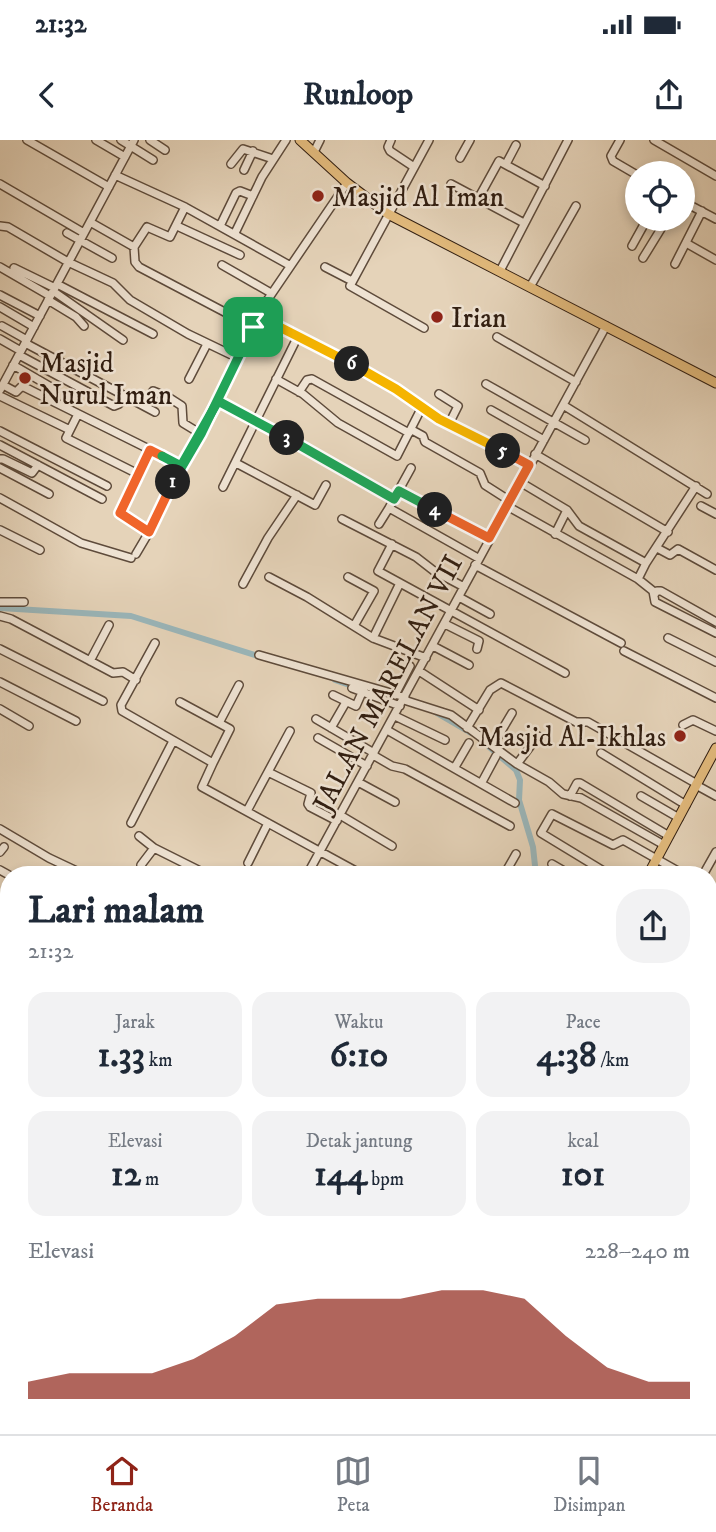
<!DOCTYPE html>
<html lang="id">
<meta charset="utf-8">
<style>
:root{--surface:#fff;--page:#f2f2f3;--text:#1f2937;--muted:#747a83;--line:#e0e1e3;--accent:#8f2418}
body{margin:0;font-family:"IM FELL DW Pica",serif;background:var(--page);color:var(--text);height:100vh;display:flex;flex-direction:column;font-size:26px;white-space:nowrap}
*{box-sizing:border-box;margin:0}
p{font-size:23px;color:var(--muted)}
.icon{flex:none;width:38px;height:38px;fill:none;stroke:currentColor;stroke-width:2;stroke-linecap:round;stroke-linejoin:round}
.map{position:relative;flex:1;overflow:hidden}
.panel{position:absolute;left:0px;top:726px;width:718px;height:569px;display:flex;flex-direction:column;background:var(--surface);border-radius:28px 28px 0 0;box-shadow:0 4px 10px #0003}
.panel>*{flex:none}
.tools{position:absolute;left:625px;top:21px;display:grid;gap:14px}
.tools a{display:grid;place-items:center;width:70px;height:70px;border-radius:50%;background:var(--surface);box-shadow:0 4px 10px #0003;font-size:35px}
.pin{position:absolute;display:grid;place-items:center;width:60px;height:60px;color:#fff;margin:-30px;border-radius:14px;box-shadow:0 4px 10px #0006}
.km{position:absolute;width:35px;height:35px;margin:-18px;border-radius:50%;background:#222;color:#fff;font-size:19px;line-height:35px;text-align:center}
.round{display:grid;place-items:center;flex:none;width:74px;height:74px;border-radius:28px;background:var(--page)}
.overview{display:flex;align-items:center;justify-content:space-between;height:119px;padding:0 28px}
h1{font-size:38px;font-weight:700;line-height:52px}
.figures{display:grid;grid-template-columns:repeat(3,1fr);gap:10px;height:119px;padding:7px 28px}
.figures div{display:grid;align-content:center;border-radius:18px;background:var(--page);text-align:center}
.figures b{font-size:35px;font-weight:700}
.figures small{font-size:19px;font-weight:400}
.figures p{font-size:19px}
.chart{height:196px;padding:14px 28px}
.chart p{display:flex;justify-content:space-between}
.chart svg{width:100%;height:126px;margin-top:7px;fill:var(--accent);opacity:.7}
.status{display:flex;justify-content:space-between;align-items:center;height:49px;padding:0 35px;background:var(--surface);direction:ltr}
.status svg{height:19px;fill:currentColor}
header{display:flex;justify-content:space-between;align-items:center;height:91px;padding:0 28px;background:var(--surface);font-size:32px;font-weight:700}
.dock{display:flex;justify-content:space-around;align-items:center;height:98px;border-top:2px solid var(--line);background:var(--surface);font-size:19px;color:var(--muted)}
.dock a{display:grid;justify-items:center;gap:4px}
.dock .active{color:var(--accent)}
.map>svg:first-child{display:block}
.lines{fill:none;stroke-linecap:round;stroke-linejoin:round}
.canal{stroke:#9ab6ba;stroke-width:6}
.minor-casing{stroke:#5e4b3b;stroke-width:10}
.major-casing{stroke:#311e11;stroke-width:11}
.minor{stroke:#eee2d2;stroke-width:7}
.major{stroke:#e2ba7c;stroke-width:9}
.split-1-casing{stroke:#fff;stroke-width:14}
.split-2-casing{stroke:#fff;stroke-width:14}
.split-3-casing{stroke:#fff;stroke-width:14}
.split-4-casing{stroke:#fff;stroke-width:14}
.split-5-casing{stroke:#fff;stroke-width:14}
.split-6-casing{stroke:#fff;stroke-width:14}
.split-7-casing{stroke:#fff;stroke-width:14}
.split-1{stroke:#22a559;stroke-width:9}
.split-2{stroke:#f0652b;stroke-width:9}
.split-3{stroke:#22a559;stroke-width:9}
.split-4{stroke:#22a559;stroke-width:9}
.split-5{stroke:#f0652b;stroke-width:9}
.split-6{stroke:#f5b400;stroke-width:9}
.split-7{stroke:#f5b400;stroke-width:9}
.poi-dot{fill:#8f2418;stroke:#eee2d2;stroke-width:2.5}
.labels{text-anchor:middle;stroke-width:5;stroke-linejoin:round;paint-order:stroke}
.poi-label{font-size:28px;fill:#311e11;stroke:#eee2d2;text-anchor:start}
.street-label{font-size:28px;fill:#311e11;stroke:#eee2d2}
</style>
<div class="status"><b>21:32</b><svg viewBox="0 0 49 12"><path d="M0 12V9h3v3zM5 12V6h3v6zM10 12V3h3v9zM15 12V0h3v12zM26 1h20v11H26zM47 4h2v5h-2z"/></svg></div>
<header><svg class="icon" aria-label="back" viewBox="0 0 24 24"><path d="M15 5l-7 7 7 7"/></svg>Runloop<svg class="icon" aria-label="share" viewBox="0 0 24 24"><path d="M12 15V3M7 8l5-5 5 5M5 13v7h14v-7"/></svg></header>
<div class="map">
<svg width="716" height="1294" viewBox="0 0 716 1294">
<rect width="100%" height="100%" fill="#e5d3b9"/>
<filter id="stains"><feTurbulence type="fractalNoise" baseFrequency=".00286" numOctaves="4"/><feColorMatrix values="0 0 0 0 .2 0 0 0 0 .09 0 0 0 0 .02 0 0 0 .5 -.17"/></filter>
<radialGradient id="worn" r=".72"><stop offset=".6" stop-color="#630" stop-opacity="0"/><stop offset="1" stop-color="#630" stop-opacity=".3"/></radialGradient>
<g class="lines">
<!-- canal -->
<path class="canal" d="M0,468L131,476L261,517
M335,540L358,548
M368,551L405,562
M435,572L471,593
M488,606L516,630L520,640L519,660L533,707L536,735
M709,937L716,949"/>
<!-- minor casing -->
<g class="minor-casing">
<path id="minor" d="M27,0L109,47
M96,0L125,17
M121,0L153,20
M150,0L165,10
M391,0L388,7L390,11L414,27
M620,0L611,16L613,21L637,35
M654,0L716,36
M314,12L320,0
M460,18L470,0
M231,24L243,9L273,19
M506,24L516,5
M244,30L253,11
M115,35L185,67L289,125
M0,44L84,93
M451,44L524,83
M478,59L499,21L545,46
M682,61L716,79
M90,82L134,107L135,122L139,127L253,187
M0,86L8,87L68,122L113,143L130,160L188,194L238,218
M177,86L240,115
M220,86L236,53L240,51L253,56
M67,93L112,118
M235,93L262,37L286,0
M686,103L716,120
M632,106L647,79
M134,107L147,87L170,97L185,67
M643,118L667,79
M675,124L702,71
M222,125L271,153
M0,127L50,156
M325,127L352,141
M14,128L55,148
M500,131L568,0
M57,144L153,194
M530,147L576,66
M53,151L123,200
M0,155L40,176
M48,160L76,177L84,186
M0,167L34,187
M258,176C314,204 371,231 422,267
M2,186L27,200
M424,188L350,146L429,0
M497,197L576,242
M0,199L21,211
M25,203L125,256
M19,215L114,266L119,264L125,256L155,272
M13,225L51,247L53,249L48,258
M189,239L207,204
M276,239L303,254L338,283L397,316L422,267L439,279L529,325
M486,244L585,300
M3,245L16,252L22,246L181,325
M0,250L134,0
M299,252L307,240L312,239L409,293
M439,254L458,266L449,284
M0,256L70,290
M217,261L394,359
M144,265L153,251L168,257L182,266L183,283L201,294
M563,265L707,354
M491,270L544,300
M78,274L66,298L138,334
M412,290L423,296L425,302L480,333L485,345L510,361
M0,291L107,346
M0,305L102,359
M535,314L668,392
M0,319H3L32,333L38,325
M236,323L315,365L326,345
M0,328L49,354
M411,328L389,368L478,418
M520,342L567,370L579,386L646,423L638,439
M223,347L298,196
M399,351L489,398
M0,358L81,403L131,418
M507,366L638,439L653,451L655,462L716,493
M701,366L716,374
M342,379L416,417L434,431L464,447
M379,384L389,368
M0,390L40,410
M149,392L120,373L150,310
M555,394L567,370
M392,404L378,431L400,443
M657,408L670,415L678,409L716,430
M136,414L149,392L181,325L201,294L264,165L347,43
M646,423L696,346
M475,425L621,503
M269,437L307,457L373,498L426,518
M348,437L374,451L354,486
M243,444L268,398L297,355
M654,455L657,451H661L716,482
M459,457L490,474
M0,462H24
M0,476L11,479L113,533L123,532L136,540
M445,484L479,501L477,509
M373,498L400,443L565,533
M668,498L716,522
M155,503L121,565L122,571L213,623L202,647L363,735
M433,506L469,525
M0,509L103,561
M624,511L716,558
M259,515L405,557
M90,521L109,485
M419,531L479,570
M0,542L76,581
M352,548L400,566
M333,555L356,566L364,548
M395,555L410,526
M404,560L451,575L517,624L549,642L563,654L581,658L664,705
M180,562L230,589L213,623
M0,569L29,586
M395,576L445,600
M316,579L374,613
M219,583L239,545
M683,585L693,580L716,591
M331,588L346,562
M467,588L490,550L501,543L576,582H588L697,644
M387,590L515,663
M318,598L367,626
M493,605L512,573
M601,613L686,665
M373,615L392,626L405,629L510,686
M517,624L538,596
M455,627L469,603
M268,632L311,653L308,664L310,667L337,681
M358,642L395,662
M482,642L496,616
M696,645L716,656
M570,656L577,643H580L669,696
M641,656L679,678
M247,671L290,591
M340,675L392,706
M131,683L173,601
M0,689L49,718L85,735
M139,696L154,708
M0,712L4,707
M248,723L268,683
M552,724L571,735
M141,725L154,708L208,735
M0,730L9,735
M307,735L606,186
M504,735L516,714
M610,735L541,693L552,674L613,705L623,700L685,735
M703,735L716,712
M709,761L716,748
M0,767L9,771
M709,781L716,785
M0,793L9,798
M0,846L9,851
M709,856L716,860
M0,910L9,915
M0,948L9,953
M0,966L9,970
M709,1101L716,1105
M0,1145L9,1149
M709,1168L716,1172
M0,1223L9,1210
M709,1226L716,1212
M709,1238L716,1241
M0,1268L9,1273
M53,1286L67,1294
M118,1286L132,1294
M212,1286L225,1294
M271,1286L286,1294
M332,1286L346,1294
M464,1286L480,1294
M533,1286L546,1294
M612,1286L627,1294
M9,1294L13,1286
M502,1294L506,1286
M671,1294L676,1286"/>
</g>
<!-- major casing -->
<g class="major-casing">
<path id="major" d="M300,0L347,43L388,74L716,243
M648,735L716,608
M350,1294L353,1286"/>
</g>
<!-- minor -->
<use href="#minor" class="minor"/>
<!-- major -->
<use href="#major" class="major"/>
</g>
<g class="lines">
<!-- split-1 casing -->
<g class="split-1-casing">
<path id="split-1" d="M173,342L201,294L253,187"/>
</g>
<!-- split-2 casing -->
<g class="split-2-casing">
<path id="split-2" d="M162,316L150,310L120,373L149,392L173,342"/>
</g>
<!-- split-3 casing -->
<g class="split-3-casing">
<path id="split-3" d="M162,316L181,326L218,261L287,298"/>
</g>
<!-- split-4 casing -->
<g class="split-4-casing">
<path id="split-4" d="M287,298L394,359L399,351L435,370"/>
</g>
<!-- split-5 casing -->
<g class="split-5-casing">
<path id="split-5" d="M435,370L489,398L529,325L503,311"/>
</g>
<!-- split-6 casing -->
<g class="split-6-casing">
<path id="split-6" d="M352,224L396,249L439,279L503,311"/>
</g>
<!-- split-7 casing -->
<g class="split-7-casing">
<path id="split-7" d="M253,187L258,176L352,224"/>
</g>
<!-- split-1 -->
<use href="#split-1" class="split-1"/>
<!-- split-2 -->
<use href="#split-2" class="split-2"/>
<!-- split-3 -->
<use href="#split-3" class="split-3"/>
<!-- split-4 -->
<use href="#split-4" class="split-4"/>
<!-- split-5 -->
<use href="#split-5" class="split-5"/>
<!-- split-6 -->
<use href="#split-6" class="split-6"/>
<!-- split-7 -->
<use href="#split-7" class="split-7"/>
</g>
<!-- markers -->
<g class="poi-dot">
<circle cx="318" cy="56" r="7"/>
<circle cx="437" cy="177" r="7"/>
<circle cx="25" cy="238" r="7"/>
<circle cx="680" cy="596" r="7"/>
</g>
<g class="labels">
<!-- poi labels -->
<g class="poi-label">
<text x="332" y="66">Masjid Al Iman</text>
<text x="451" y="187">Irian</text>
<text x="39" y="232">Masjid<tspan x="39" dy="32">Nurul Iman</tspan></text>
<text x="666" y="606" text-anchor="end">Masjid Al-Ikhlas</text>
</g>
<!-- street labels -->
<g class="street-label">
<text transform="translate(387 543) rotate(-62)" y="10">JALAN MARELAN VII</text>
</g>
</g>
<rect width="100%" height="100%" filter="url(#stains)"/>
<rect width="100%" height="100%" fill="url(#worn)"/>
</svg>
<div class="tools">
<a><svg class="icon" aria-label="locate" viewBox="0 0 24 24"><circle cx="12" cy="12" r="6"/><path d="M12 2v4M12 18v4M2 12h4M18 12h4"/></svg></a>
</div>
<div class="pin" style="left:253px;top:187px;background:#1e9e55"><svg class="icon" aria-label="arrive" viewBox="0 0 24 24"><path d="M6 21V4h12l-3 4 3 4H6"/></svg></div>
<b class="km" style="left:173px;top:342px">1</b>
<b class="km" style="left:287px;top:298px">3</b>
<b class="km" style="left:435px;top:370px">4</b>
<b class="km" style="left:503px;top:311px">5</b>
<b class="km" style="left:352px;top:224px">6</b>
<section class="panel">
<div class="overview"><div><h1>Lari malam</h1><p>21:32</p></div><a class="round"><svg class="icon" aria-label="share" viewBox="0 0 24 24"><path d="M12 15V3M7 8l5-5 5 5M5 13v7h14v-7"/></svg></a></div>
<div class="figures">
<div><p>Jarak</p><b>1.33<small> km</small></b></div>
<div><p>Waktu</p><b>6:10</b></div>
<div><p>Pace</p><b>4:38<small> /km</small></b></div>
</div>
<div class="figures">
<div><p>Elevasi</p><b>12<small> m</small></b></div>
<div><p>Detak jantung</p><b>144<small> bpm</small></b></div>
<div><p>kcal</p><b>101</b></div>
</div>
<div class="chart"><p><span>Elevasi</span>228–240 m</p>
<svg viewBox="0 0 160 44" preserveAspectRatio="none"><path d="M0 44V38L10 35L20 35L30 35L40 30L50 22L60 11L70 9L80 9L90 9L100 6L110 6L120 9L130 22L140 33L150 38L160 38V44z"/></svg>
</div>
</section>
</div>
<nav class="dock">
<a class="active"><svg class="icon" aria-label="home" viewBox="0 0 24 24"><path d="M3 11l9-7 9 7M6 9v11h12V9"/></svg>Beranda</a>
<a><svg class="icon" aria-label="map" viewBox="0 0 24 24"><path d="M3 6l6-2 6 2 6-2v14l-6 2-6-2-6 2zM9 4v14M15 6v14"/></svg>Peta</a>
<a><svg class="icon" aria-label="saved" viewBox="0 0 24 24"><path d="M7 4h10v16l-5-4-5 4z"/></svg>Disimpan</a>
</nav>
